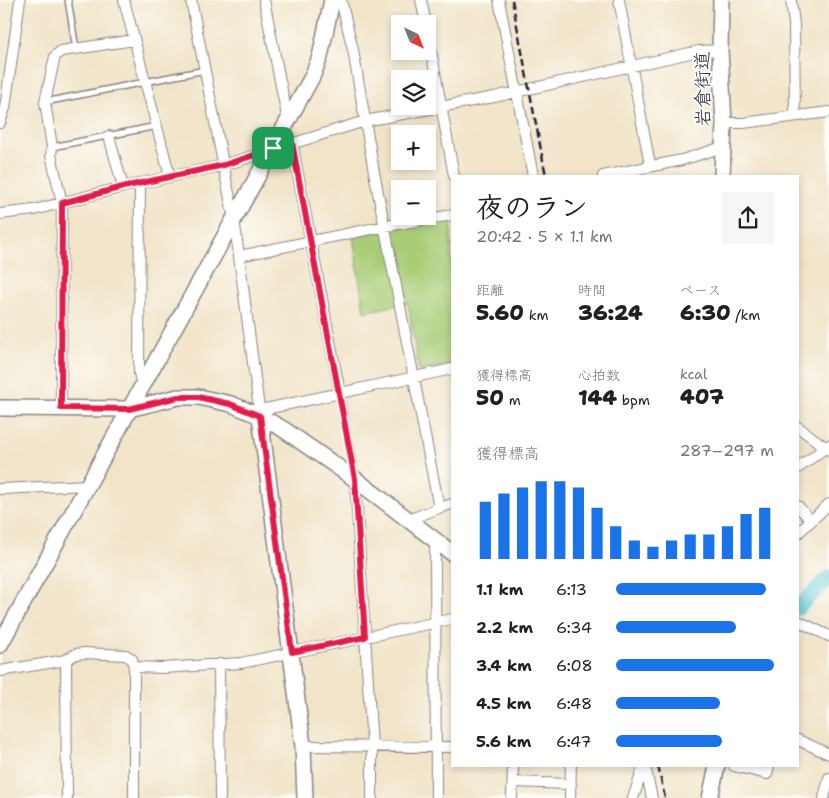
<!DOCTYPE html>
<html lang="ja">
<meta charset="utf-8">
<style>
:root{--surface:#fff;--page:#f6f6f6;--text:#202124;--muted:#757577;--accent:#1a73e8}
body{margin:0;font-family:"Shantell Sans","Klee One",sans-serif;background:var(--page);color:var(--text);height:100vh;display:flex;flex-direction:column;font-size:19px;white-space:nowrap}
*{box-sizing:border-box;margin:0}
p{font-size:16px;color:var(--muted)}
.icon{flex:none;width:28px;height:28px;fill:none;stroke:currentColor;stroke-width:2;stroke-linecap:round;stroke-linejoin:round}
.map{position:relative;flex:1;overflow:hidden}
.details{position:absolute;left:451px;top:175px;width:348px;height:592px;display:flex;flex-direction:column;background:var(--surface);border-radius:0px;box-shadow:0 2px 8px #0003}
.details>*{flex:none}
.needle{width:32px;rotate:137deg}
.tools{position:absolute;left:391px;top:15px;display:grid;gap:10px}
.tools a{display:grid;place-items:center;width:45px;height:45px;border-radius:0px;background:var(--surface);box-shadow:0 2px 8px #0003;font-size:25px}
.pin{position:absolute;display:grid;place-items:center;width:42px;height:42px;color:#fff;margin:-21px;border-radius:10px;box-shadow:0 2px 8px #0006}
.round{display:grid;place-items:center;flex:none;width:52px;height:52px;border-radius:0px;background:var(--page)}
.headline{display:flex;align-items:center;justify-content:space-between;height:85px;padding:0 25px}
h1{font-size:28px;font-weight:800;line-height:38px}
.figures{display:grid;grid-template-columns:repeat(3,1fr);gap:8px;height:85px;padding:5px 25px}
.figures div{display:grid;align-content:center}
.figures b{font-size:21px;font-weight:800}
.figures small{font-size:14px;font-weight:400}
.figures p{font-size:14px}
.chart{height:140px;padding:10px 25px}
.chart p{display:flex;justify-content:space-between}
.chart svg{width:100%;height:90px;margin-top:5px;stroke:var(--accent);stroke-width:6}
ul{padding:0 25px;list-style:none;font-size:16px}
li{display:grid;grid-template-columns:80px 60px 1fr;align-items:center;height:38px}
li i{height:12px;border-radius:6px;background:var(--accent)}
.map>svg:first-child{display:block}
.green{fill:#a9cd77;stroke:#667859}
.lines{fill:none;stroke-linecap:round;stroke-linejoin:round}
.river{stroke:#59c6d1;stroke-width:15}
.lane-casing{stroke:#8a8382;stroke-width:8}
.street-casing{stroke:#8a8382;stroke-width:12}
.secondary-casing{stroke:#8a8382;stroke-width:18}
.lane{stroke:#fff;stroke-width:5}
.street{stroke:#fff;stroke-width:10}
.secondary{stroke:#fff;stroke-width:15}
.rail{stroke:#22223b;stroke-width:2.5;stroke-dasharray:8 4;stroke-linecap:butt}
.route-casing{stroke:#fff;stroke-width:10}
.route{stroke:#e11d48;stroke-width:6}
.labels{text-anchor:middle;stroke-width:4;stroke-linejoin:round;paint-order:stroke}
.street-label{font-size:19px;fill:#22223b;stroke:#fdfcf7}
</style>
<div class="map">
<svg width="829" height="798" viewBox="0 0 829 798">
<rect width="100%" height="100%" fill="#fdfcf7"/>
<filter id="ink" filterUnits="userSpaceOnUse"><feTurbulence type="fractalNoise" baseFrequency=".02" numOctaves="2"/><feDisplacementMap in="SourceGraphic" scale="10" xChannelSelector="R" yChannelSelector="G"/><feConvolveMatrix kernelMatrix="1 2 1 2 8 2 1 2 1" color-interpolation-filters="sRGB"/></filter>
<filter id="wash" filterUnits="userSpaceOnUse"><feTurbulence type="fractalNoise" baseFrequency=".0096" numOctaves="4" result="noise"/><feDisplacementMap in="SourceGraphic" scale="20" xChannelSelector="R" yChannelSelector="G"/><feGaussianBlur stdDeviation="1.12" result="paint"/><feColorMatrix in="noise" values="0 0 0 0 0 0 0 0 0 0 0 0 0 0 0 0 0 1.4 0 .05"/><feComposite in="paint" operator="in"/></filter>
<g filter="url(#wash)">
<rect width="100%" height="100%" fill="#f1e4c8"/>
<!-- green -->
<path class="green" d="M451,217L452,364L419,372L408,303L364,312L353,237Z"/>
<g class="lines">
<!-- river -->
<path class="river" d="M798,608L829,577"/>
</g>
</g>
<g filter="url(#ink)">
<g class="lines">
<!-- lane casing -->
<g class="lane-casing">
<path id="lane" d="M68,0L76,49
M45,102L205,70
M52,147L157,126
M340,393L354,473"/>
</g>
<!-- street casing -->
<g class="street-casing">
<path id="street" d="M124,0L170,177
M191,0L234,219
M264,0L288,121
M341,0L353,50L374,172L439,508
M421,0L426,24
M499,0L533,176
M619,0L650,165
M791,0L794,24L795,116
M428,34L454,176
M0,123L5,108L20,0
M724,123H743L829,112
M109,136L123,187
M292,143L340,393
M603,176L682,160L723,147
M140,184L139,373L142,386
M0,214L34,210L123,187L224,165L365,121L494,97L699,51L720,50
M234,218L260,416
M239,256L385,226L452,215
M61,408L62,203L51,155L52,147L45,102L55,56L61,51L134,40
M260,416L265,409L275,407L452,369
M798,427L829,450
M798,468L829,445
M355,479L372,746V798
M0,489L88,485
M798,506L811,521
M408,520L439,508L452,504
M798,533L829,504
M435,540L436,798
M798,621L829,636
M66,660L67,798
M219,664L220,798
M134,667L163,668L241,663L452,619
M0,671L66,660L76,654L84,653L126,655L132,659L134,667V798
M798,740L829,754
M303,746L452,747
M645,766L652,798
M734,766L767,774L769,766
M513,782L571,784
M512,798L513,766
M570,798L571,766
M633,798L644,766
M824,798L829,778"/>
</g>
<!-- secondary casing -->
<g class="secondary-casing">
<path id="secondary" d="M721,0L720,50L724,123L722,176
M0,408L129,409L178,397H198L231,404L260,416L283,429L355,479L452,553
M260,416L303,746L305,798
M0,645L312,77L320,57L332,0
M710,798L717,766"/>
</g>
<!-- lane -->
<use href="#lane" class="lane"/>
<!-- street -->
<use href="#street" class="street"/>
<!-- secondary -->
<use href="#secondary" class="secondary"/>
<!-- rail -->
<path class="rail" d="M512,0L546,176
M658,766L665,798"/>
</g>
</g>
<g class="lines" filter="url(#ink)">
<!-- route casing -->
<g class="route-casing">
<path id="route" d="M292,143L355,479L365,637L292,652L260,416L230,404L198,397H178L129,409L61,408L62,203L123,187L224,165Z"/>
</g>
<!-- route -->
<use href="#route" class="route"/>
</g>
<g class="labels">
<!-- street labels -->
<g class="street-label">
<text transform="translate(702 89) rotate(-91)" y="7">岩倉街道</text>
</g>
</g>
</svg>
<div class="tools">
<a><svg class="needle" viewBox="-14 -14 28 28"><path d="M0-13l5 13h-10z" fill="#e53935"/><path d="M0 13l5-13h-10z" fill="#757577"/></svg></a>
<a><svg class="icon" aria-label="layers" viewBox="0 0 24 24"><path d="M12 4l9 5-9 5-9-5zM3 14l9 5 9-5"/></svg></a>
<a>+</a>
<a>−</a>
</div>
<div class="pin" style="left:273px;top:148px;background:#1e9e55"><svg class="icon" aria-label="arrive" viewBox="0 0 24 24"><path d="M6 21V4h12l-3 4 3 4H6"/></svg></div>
<section class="details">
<div class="headline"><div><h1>夜のラン</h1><p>20:42 · 5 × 1.1 km</p></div><a class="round"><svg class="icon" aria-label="share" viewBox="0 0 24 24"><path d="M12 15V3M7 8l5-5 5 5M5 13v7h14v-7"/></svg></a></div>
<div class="figures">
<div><p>距離</p><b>5.60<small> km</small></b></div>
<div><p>時間</p><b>36:24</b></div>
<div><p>ペース</p><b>6:30<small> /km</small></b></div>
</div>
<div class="figures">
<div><p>獲得標高</p><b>50<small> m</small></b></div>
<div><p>心拍数</p><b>144<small> bpm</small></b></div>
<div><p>kcal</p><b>407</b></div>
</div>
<div class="chart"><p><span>獲得標高</span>287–297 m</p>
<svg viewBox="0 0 160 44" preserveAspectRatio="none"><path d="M5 44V16M15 44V12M25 44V9M35 44V6M45 44V6M55 44V9M65 44V19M75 44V28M85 44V35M95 44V38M105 44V35M115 44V32M125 44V32M135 44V28M145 44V22M155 44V19"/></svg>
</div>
<ul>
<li><b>1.1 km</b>6:13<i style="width:95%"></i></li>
<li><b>2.2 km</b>6:34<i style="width:76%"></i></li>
<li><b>3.4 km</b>6:08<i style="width:100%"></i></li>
<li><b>4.5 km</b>6:48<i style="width:66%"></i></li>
<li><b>5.6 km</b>6:47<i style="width:67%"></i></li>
</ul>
</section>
</div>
